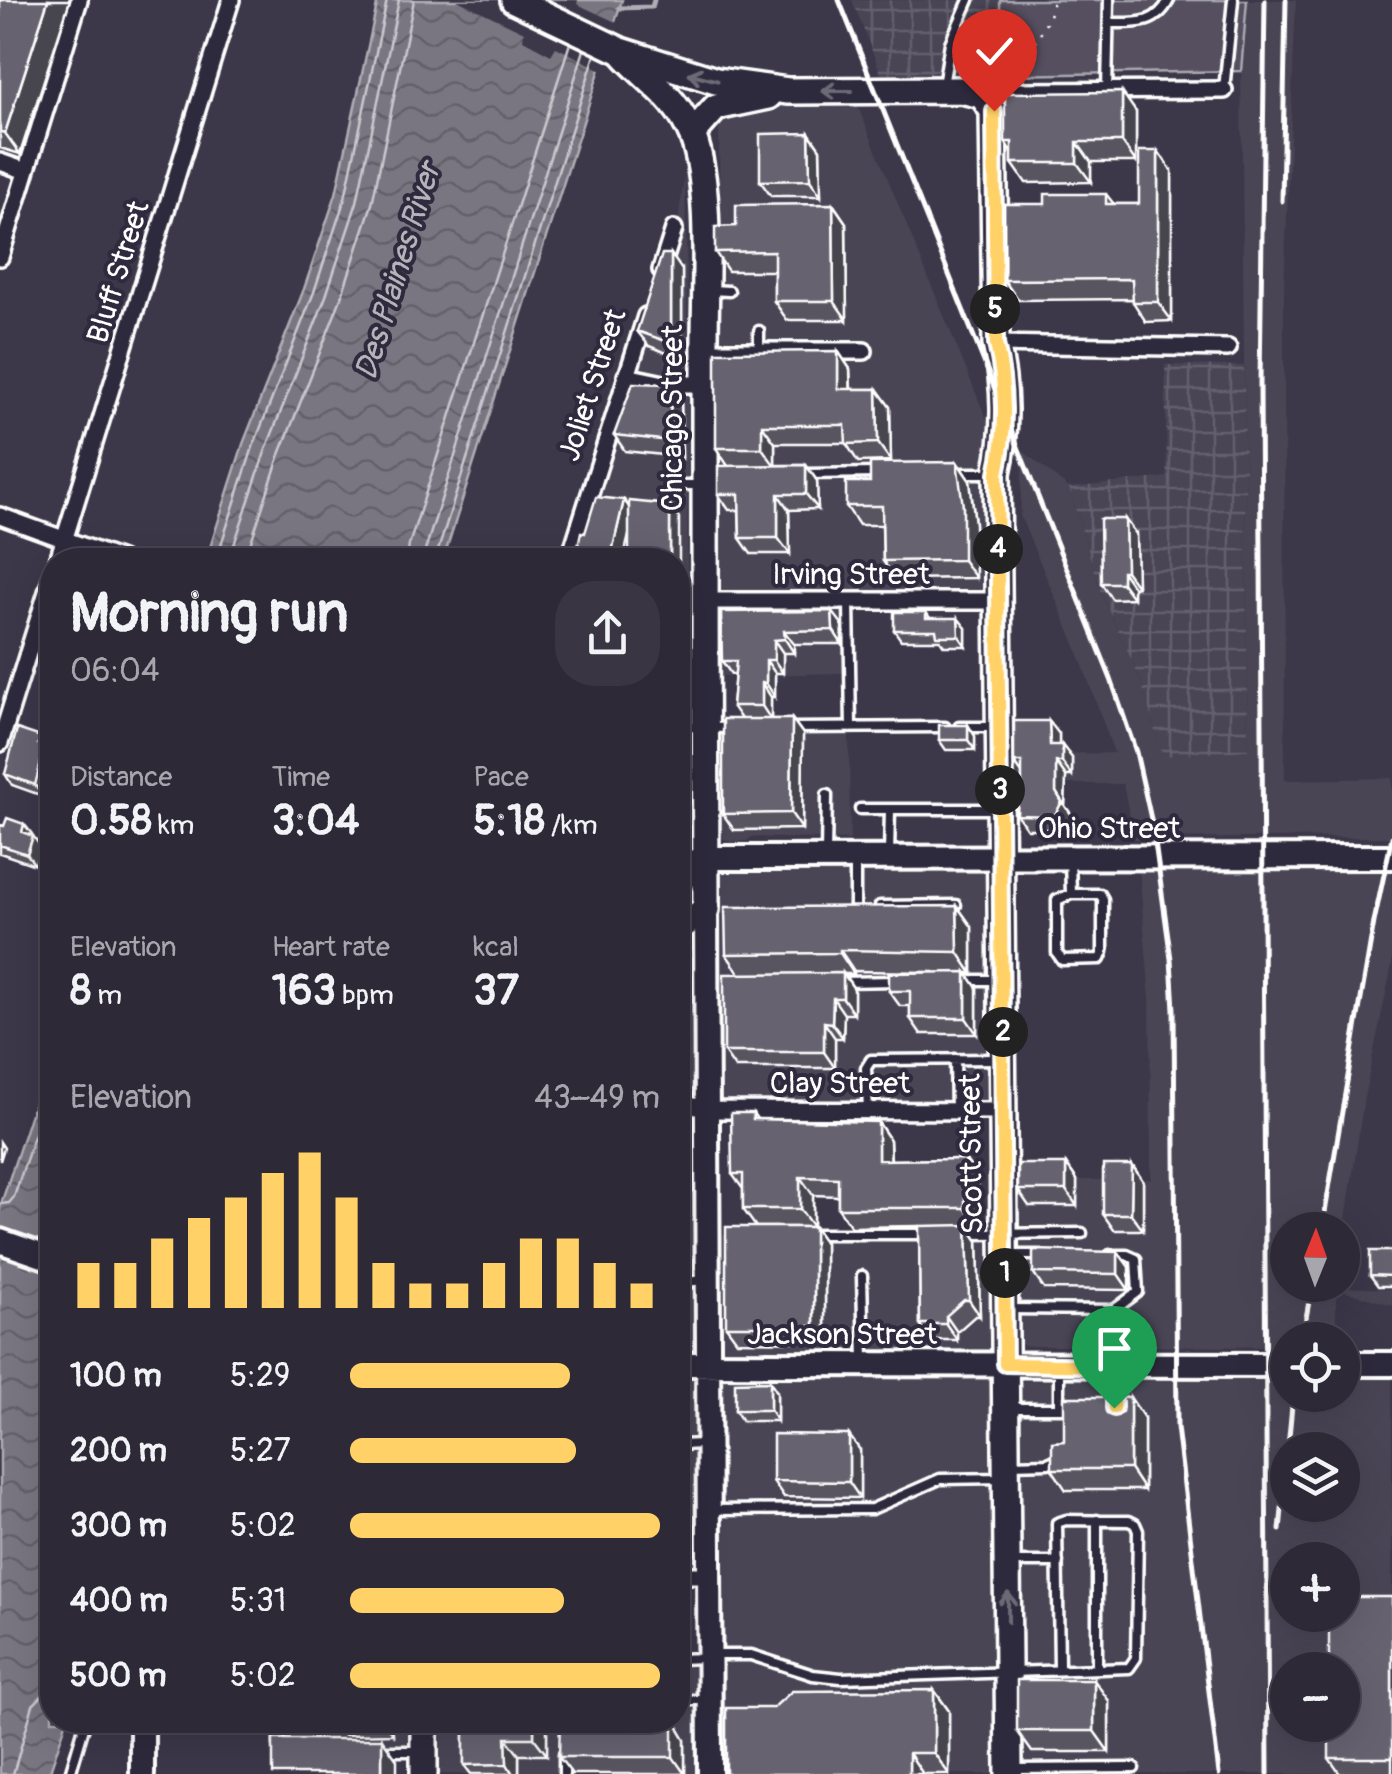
<!DOCTYPE html>
<meta charset="utf-8">
<style>
:root{--surface:#2d2937;--page:#393542;--text:#f1f3f6;--muted:#a7a6ad;--line:#484552;--accent:#ffd166}
body{margin:0;font-family:Pangolin,sans-serif;background:var(--page);color:var(--text);height:100vh;display:flex;flex-direction:column;font-size:38px;white-space:nowrap}
*{box-sizing:border-box;margin:0}
p{font-size:32px;color:var(--muted)}
.icon{flex:none;width:55px;height:55px;fill:none;stroke:currentColor;stroke-width:2;stroke-linecap:round;stroke-linejoin:round}
.map{position:relative;flex:1;overflow:hidden}
.side{position:absolute;left:40px;top:548px;width:650px;height:1185px;display:flex;flex-direction:column;background:var(--surface);border-radius:40px;box-shadow:0 10px 40px #0002,0 0 0 2px var(--line)}
.side>*{flex:none}
.needle{width:65px;rotate:1deg}
.fabs{position:absolute;left:1270px;top:1212px;display:grid;gap:20px}
.fabs a{display:grid;place-items:center;width:90px;height:90px;border-radius:50%;background:var(--surface);box-shadow:0 10px 40px #0002,0 0 0 2px var(--line);font-size:50px}
.pin{position:absolute;display:grid;place-items:center;width:85px;height:85px;color:#fff;margin:-102px -42px;border-radius:50% 50% 50% 0;rotate:-45deg;box-shadow:0 0 10px #0007}
.pin .icon{rotate:45deg}
.km{position:absolute;width:50px;height:50px;margin:-25px;border-radius:50%;background:#222;color:#fff;font-size:28px;line-height:50px;text-align:center}
.round{display:grid;place-items:center;flex:none;width:105px;height:105px;border-radius:40px;background:var(--page)}
.summary{display:flex;align-items:center;justify-content:space-between;height:170px;padding:0 30px}
h1{font-size:55px;font-weight:700;line-height:75px}
.metrics{display:grid;grid-template-columns:repeat(3,1fr);gap:15px;height:170px;padding:10px 30px}
.metrics div{display:grid;align-content:center}
.metrics b{font-size:42px;font-weight:700}
.metrics small{font-size:28px;font-weight:400}
.metrics p{font-size:28px}
.chart{height:280px;padding:20px 30px}
.chart p{display:flex;justify-content:space-between}
.chart svg{width:100%;height:180px;margin-top:10px;stroke:var(--accent);stroke-width:6}
ul{padding:0 30px;list-style:none;font-size:32px}
li{display:grid;grid-template-columns:160px 120px 1fr;align-items:center;height:75px}
li i{height:25px;border-radius:12px;background:var(--accent)}
.map>svg:first-child{display:block}
.built{fill:#494455;fill-rule:evenodd}
.industrial{fill:url(#industrial-grid)}
.park{fill:#555060;stroke:#aaa8b0;stroke-width:2.5}
.water{fill:url(#water-waves);stroke:#afadb4;stroke-width:2.5}
.pier{fill:#3c3749}
.lines{fill:none;stroke-linecap:round;stroke-linejoin:round}
.shore{stroke:#c9c8cd;stroke-width:2.5}
.stream{stroke:#afadb4;stroke-width:5}
.lane-casing{stroke:#fff;stroke-width:15}
.street-casing{stroke:#fff;stroke-width:22}
.secondary-casing{stroke:#fff;stroke-width:30}
.primary-casing{stroke:#fff;stroke-width:32}
.path{stroke:#fff;stroke-width:2.5;stroke-dasharray:2.5 8;stroke-linecap:butt}
.lane{stroke:#2f2a3d;stroke-width:8}
.street{stroke:#2f2a3d;stroke-width:15}
.secondary{stroke:#2f2a3d;stroke-width:22}
.primary{stroke:#2f2a3d;stroke-width:25}
.rail{stroke:#fff;stroke-width:5}
.wall{fill:#585460;stroke:#fff;stroke-width:2.5}
.shaded-wall{fill:#47454e;stroke:#fff;stroke-width:2.5}
.building{fill:#666270;stroke:#fff;stroke-width:2.5}
.oneway{stroke:#6d6a77}
.route-casing{stroke:#fff;stroke-width:20}
.route{stroke:#ffd166;stroke-width:12}
.labels{text-anchor:middle;stroke-width:8;stroke-linejoin:round;paint-order:stroke}
.street-label{font-size:30px;fill:#fff;stroke:#2f2a3d}
.water-label{font-size:32px;font-style:italic;fill:#b5b4ba;stroke:#2f2a3d}
</style>
<div class="map">
<svg width="1392" height="1774" viewBox="0 0 1392 1774">
<defs>
<pattern id="industrial-grid" width="8" height="8" patternUnits="userSpaceOnUse" patternTransform="scale(2.5)"><rect width="8" height="8" fill="#494455"/><path d="M0 4h8M4 0v8" fill="none" stroke="#64606e"/></pattern>
<pattern id="water-waves" width="16" height="10" patternUnits="userSpaceOnUse" patternTransform="scale(2.5)"><rect width="16" height="10" fill="#797682"/><path d="M0 5q4-4 8 0t8 0" fill="none" stroke="#626167"/></pattern>
</defs>
<rect width="100%" height="100%" fill="#3c3749"/>
<filter id="ink" filterUnits="userSpaceOnUse"><feTurbulence type="fractalNoise" baseFrequency=".01" numOctaves="2"/><feDisplacementMap in="SourceGraphic" scale="20" xChannelSelector="R" yChannelSelector="G"/><feConvolveMatrix kernelMatrix="1 2 1 2 8 2 1 2 1" color-interpolation-filters="sRGB"/></filter>
<g filter="url(#ink)">
<!-- built -->
<path class="built" d="M1247,0H1296L1284,290L1285,780L1392,778V837L1134,839L1123,784H1002V754L1114,753L1077,649L1020,516L1023,451L1069,488L1101,593L1141,681L1162,755L1248,750L1241,71Z
M857,104L994,437L995,470H723L720,463L719,113L731,106Z
M685,171L689,426L686,670L679,676L678,560H571L677,228Z
M996,474L997,599L849,600L848,673L722,676L721,482L728,478Z
M849,726L850,840L752,837L747,841L730,842L721,838L723,727Z
M707,859H1002L1003,1110L709,1109Z
M1392,868V965L1364,1098L1343,1240L1342,1230H1288V1285L1392,1289V1305L1336,1289V1340H1288L1287,1347L1024,1346L1018,1341L1008,1239L1005,1366L708,1363L709,1235L1007,1233L1008,1181L1151,1179L1150,1000L1139,869Z
M705,911L707,1109L678,1101V930Z
M678,1103L706,1111V1362H678Z
M678,1364L706,1365L709,1579L678,1578Z
M709,1365L1005,1369L1008,1494L1019,1387L1023,1381L1287,1377L1288,1395H1342L1343,1377H1392V1774H711ZM1288,1450H1342V1505H1288ZM1288,1560H1342V1615H1288ZM1288,1670H1342V1725H1288Z
M678,1657H708L709,1774H426V1720H678Z
M273,1720H422V1750H273Z"/>
<!-- industrial -->
<path class="industrial" d="M852,0H1000L1001,75L881,74Z
M1165,365L1244,366L1248,750L1162,756L1141,681L1101,593L1069,488L1167,477Z"/>
<!-- park -->
<path class="park" d="M1000,0H1247L1241,71L1001,75Z"/>
<!-- water -->
<path class="water" d="M378,0H622L443,560H206L243,444L304,289L336,194Z
M52,1050V1207L44,1208L40,1217L44,1225L52,1226V1720H67L49,1774H0V1207Z"/>
<!-- pier -->
<path class="pier" d="M457,0H578L577,4L620,24L606,72L556,47L551,55L523,40L524,32Z"/>
<g class="lines">
<!-- shore -->
<path class="shore" d="M216,560L253,447L314,292L345,198L387,0
M229,560L265,452L326,296L357,202L399,0
M245,560L279,457L340,301L372,204L414,0
M407,560L409,545L570,43
M422,560L584,50
M435,560L595,55
M0,1204L9,1203L14,1197L52,1081
M13,1774L33,1705L52,1686"/>
<!-- stream -->
<path class="stream" d="M619,8L652,7L654,0"/>
<!-- lane casing -->
<g class="lane-casing">
<path id="lane" d="M1109,23C1135,23 1156,26 1169,0
M943,86L950,43L969,0
M1107,90L1109,0
M1224,90L1233,0
M710,290L729,291
M759,331V352
M959,473H995
M804,474L880,473
M669,485H700
M849,601L851,728
M678,684L702,688
M678,727L730,728
M959,727H995
M789,728L945,727
M860,809H996
M826,855L827,795
M889,855L890,809
M1070,858L1071,894
M855,863V907
M1071,894H1100L1103,899V952L1100,959L1062,960L1057,953V900Z
M880,906L956,905
M962,980H998
M842,982L898,981
M955,1059L956,1110
M868,1110L866,1068L871,1060L1000,1059
M812,1234H928
M967,1234L1082,1233
M1010,1255H1041
M1110,1255H1127L1136,1259L1138,1292L1114,1310
M862,1276L864,1361
M678,1283L703,1280
M1009,1309L1114,1310V1406
M1011,1408H1072
M1059,1408V1370
M678,1445L704,1444
M1010,1464L1048,1463L1059,1458
M713,1510L872,1509L940,1479L1003,1478
M1012,1562H1058
M714,1655H751L813,1675L841,1678L1129,1668L1136,1658L1138,1531L1135,1524L1129,1521L1066,1520L1057,1523L1059,1668
M678,1659L705,1658
M1097,1668V1520
M678,1700H708
M279,1745V1720
M384,1751H420
M564,1754V1774
M1013,1769L1134,1768
M70,1774L86,1720"/>
</g>
<!-- street casing -->
<g class="street-casing">
<path id="street" d="M982,95L1006,91L1224,90
M0,162L26,171
M0,257L79,0
M661,270L674,229
M996,344L1228,348
M705,351H864
M626,376L664,384H705
M0,516L121,560
M58,560L231,0
M569,560L646,316
M704,601H998
M0,743L52,576
M678,1102L708,1110L1004,1111
M678,1575H708"/>
</g>
<!-- secondary casing -->
<g class="secondary-casing">
<path id="secondary" d="M706,858L1392,857
M706,909L710,1774
M0,1241L52,1259
M678,1364L1288,1365
M1342,1364H1392
M142,1720V1774"/>
</g>
<!-- primary casing -->
<g class="primary-casing">
<path id="primary" d="M514,0L621,51L716,81L788,91L961,90L982,95L993,111L996,344C1006,385 1007,431 997,473L1009,1774
M621,51C649,84 675,93 693,137C713,189 704,297 705,356C705,540 705,725 706,909L678,929
M692,134L716,107L768,96
M678,889L688,866L706,858
M424,1720V1774"/>
</g>
<!-- path -->
<path class="path" d="M1014,67C1033,47 1048,28 1053,0"/>
<!-- lane -->
<use href="#lane" class="lane"/>
<!-- street -->
<use href="#street" class="street"/>
<!-- secondary -->
<use href="#secondary" class="secondary"/>
<!-- primary -->
<use href="#primary" class="primary"/>
<!-- rail -->
<path class="rail" d="M839,0L1111,679L1136,752L1153,828L1171,959L1174,1010L1177,1427L1219,1774
M1265,0L1260,384L1268,1774
M1282,201L1286,0
M1322,1230L1374,922L1392,837
M1302,1340L1312,1285
M1280,1530L1293,1395"/>
</g>
<!-- wall -->
<path class="wall" d="M0,0L20,154L0,148Z
M1136,112V162H1091V182L1026,183L1012,163V153L1005,142Z
M809,133L820,149L821,196H771L760,181Z
M1172,171V321L1146,322L1133,302V299L1018,300L1004,280L1045,204L1106,194L1114,204H1139Z
M833,204L846,223L847,320H787L774,301V271H728L715,252L736,226Z
M682,270V359L649,346L637,331Z
M838,351L850,369L851,389H877L890,407L891,461L858,462L846,443H775V465H806L817,481L818,509L789,510L790,554H751L740,538L739,510H729L718,494L728,466L716,448Z
M681,400L682,457L625,451L614,435Z
M957,462L970,481L975,524L976,578L895,579L883,561L882,525H859L846,506L870,482Z
M1136,534L1137,586L1133,587V598L1112,599L1101,583Z
M721,612L842,624V644H794V653H783V673H775V697H771V719H792L803,734L802,829L734,830L723,814L741,719L732,706L735,674H731L722,661Z
M926,612L930,618L966,628V646H944L940,640H901L894,630Z
M968,725L975,736V750H946L939,740Z
M1059,734V745L1072,758V776H1066L1065,806L1072,815L1064,829H1027L1017,815L1022,793V773L1014,762Z
M41,737L52,757L43,796L12,785L5,774Z
M24,824L41,847L35,865L0,853V825L4,826Z
M957,906L972,927V973H966L977,988V1034H921L910,1018V1006H900L889,991L934,972L854,971V974H844L854,989V1014H844L843,1038H835V1068H735L724,1052L740,974L726,954Z
M753,1113L757,1119L878,1122L890,1140L891,1160L965,1159L978,1178V1226H967L978,1241L980,1316H975L957,1332V1340H931L920,1324L919,1226L851,1227L838,1208V1196L813,1195V1227H756L743,1209V1189L732,1174Z
M1066,1164L1077,1180V1206H1029L1018,1190Z
M1132,1165L1143,1181V1230H1114L1103,1214Z
M825,1243V1342L737,1341L726,1326Z
M1392,1251V1286H1378L1370,1275Z
M1129,1267V1290L1044,1289L1033,1273Z
M777,1392V1421H742L735,1410Z
M1144,1418V1490H1066L1052,1469L1064,1441Z
M860,1450V1498L784,1497L773,1481Z
M1392,1597V1774H1340L1329,1758Z
M934,1690L949,1711V1774H726L773,1708Z
M1109,1701V1752H1032L1017,1731Z
M679,1708V1730L685,1740V1774H572L559,1757L592,1722Z
M333,1720H392L393,1734L344,1735Z
M464,1720H547V1755H519V1774H471L464,1765Z"/>
<!-- shaded-wall -->
<path class="shaded-wall" d="M48,0H70L20,154L5,133Z
M1122,92L1136,112V162L1122,142Z
M809,133L820,149L821,196L810,180Z
M1077,142L1091,162V182L1077,163Z
M1158,151L1172,171V321L1158,302Z
M833,204L846,223L847,320L834,301Z
M671,254L682,270V359L671,343Z
M838,351L850,369L851,408L838,389Z
M670,384L681,400L682,457L671,441Z
M877,389L890,407L891,461L878,443Z
M762,425L775,443V466L762,448Z
M957,462L970,481L975,524L976,578L963,560Z
M806,465L817,481L818,509L806,494Z
M778,494L789,510L790,554L778,538Z
M624,500L634,514L623,560H610Z
M670,505L679,518V656L678,654V560H670Z
M1125,519L1136,534L1137,586L1126,571Z
M1122,571L1133,587V598L1122,583Z
M832,611L842,624V644L833,630Z
M958,618L966,628V646L959,636Z
M784,631L794,644V653L785,639Z
M774,640L783,653V673L774,660Z
M766,660L775,673V697L766,683Z
M762,683L771,697V720L762,706Z
M792,719L803,734L802,829L791,813Z
M1049,721L1059,734V759L1050,745Z
M968,725L975,736V750L968,740Z
M41,737L52,757L43,796L35,785L38,744Z
M1062,745L1072,758V776L1062,762Z
M678,756L680,760L679,799L678,797Z
M1056,762L1066,776L1065,806L1056,792Z
M1062,802L1072,815L1064,829L1054,816Z
M24,824L32,834L29,843L22,832Z
M33,836L41,847L35,865L27,854Z
M957,906L972,927V973L958,952Z
M840,950L854,971V974L840,953Z
M966,972L977,988V1034L966,1018Z
M843,973L854,989V1014L843,998Z
M833,998L844,1014L843,1038L832,1023Z
M824,1022L835,1038V1068L824,1052Z
M878,1122L890,1140L891,1178L878,1160Z
M678,1124L680,1127L679,1148L678,1146Z
M0,1142L4,1148L0,1161Z
M965,1159L978,1178V1226L965,1208Z
M1066,1164L1077,1180V1206L1066,1190Z
M1132,1165L1143,1181V1230L1131,1214Z
M800,1177L813,1195V1227L800,1209Z
M967,1225L978,1241L980,1316L969,1300Z
M814,1227L825,1243V1342L814,1326Z
M1118,1252L1129,1267V1290L1118,1274Z
M946,1316L957,1332V1340L946,1324Z
M770,1381L777,1392V1421L770,1410Z
M1130,1397L1144,1418V1490L1130,1469Z
M849,1435L860,1450V1498L849,1482Z
M678,1663L682,1670V1692L678,1686Z
M1094,1680L1109,1701V1752L1094,1731Z
M934,1690L949,1711V1774L934,1753Z
M678,1706L679,1730L685,1740V1774L673,1757L666,1722V1720H678Z
M383,1720H392L393,1734Z
M534,1720H547V1755L534,1738Z
M506,1738L519,1755V1774H513L507,1764Z
M382,1739L397,1760V1774H382Z
M909,1753L923,1774H909Z"/>
<!-- building -->
<path class="building" d="M0,0H48L5,133L0,131Z
M1122,92V142H1077V163H1012V142H1005V93Z
M809,133L810,180L760,181V134Z
M1139,151H1158V302H1133L1132,279L1004,280V204H1045V194H1106V204H1139Z
M833,204L834,301H774V251L715,252V227L736,226V205Z
M662,254H671V343L637,331Z
M838,351V389H877L878,443L846,444L845,425H762V448H716V352Z
M633,383L670,384L671,441L614,435Z
M957,462L963,506V560L883,561L882,506H846V482H870V463Z
M806,465V494H778V538H740L739,494H718V466Z
M596,497L624,500L610,560H575L581,532L585,533Z
M629,501L670,505V560H629Z
M1100,519H1125L1126,571H1122V583H1101Z
M832,611L833,630L784,631L785,639L774,640V660H766V683H762V706H732L736,661H722L721,612Z
M894,612H926V618H958L959,636H937L936,630H894Z
M723,719H792L791,813L723,814Z
M1014,721H1049L1050,745H1062V762H1056V792L1062,802L1054,816L1017,815L1018,793H1022V762H1014Z
M939,725H968V740H939Z
M17,729L41,737L38,744L45,746L35,785L5,774Z
M7,818L24,824L22,832L33,836L27,854L0,845V825L4,826Z
M957,906L958,952L840,950V953L726,954L725,907Z
M966,972V1018H910V991H889V973Z
M843,973V998H833L832,1023L824,1022V1052H724V974Z
M731,1113H753V1119L878,1122V1160L965,1159V1208H838V1178L800,1177V1209H743V1174H732Z
M1018,1164H1066V1190H1018Z
M1103,1165H1132L1131,1214H1103Z
M967,1225L969,1300H964L946,1316V1324H920L919,1226Z
M726,1227H814V1326H726Z
M1033,1250L1118,1252V1274L1033,1273Z
M1370,1251H1392V1276L1370,1275Z
M770,1381V1410H735V1382Z
M1064,1397H1130V1469H1052V1442L1064,1441Z
M773,1434L849,1435V1482L773,1481Z
M1342,1597H1392V1758H1329V1725H1342V1670H1329V1615H1342Z
M1017,1680H1094V1731H1017Z
M934,1690V1753H909V1774H726V1708H773L792,1691Z
M464,1720H534V1738H506L507,1764L464,1765Z
M592,1720H666V1722H673V1757H559L560,1722H592Z
M273,1739H382V1774H273Z"/>
<!-- one-way arrows -->
<defs><path id="oneway-shaft" d="M-6 0H5M1.5-3L5.5 0L1.5 3" fill="none" stroke-width="1.6" stroke-linecap="round" stroke-linejoin="round" transform="scale(2.5)"/></defs>
<g class="oneway">
<use href="#oneway-shaft" transform="translate(703 77) rotate(-166)"/>
<use href="#oneway-shaft" transform="translate(837 91) rotate(-180)"/>
<use href="#oneway-shaft" transform="translate(1008 1607) rotate(-90)"/>
</g>
</g>
<g class="lines" filter="url(#ink)">
<!-- route casing -->
<g class="route-casing">
<path id="route" d="M994,111L996,344C1006,385 1007,431 997,473L1005,1364L1114,1366V1408"/>
</g>
<!-- route -->
<use href="#route" class="route"/>
</g>
<g class="labels">
<!-- street labels -->
<g class="street-label">
<text transform="translate(118 272) rotate(-73)" y="10">Bluff Street</text>
<text transform="translate(592 385) rotate(-72)" y="10">Joliet Street</text>
<text transform="translate(672 418) rotate(-90)" y="10">Chicago Street</text>
<text x="851" y="584">Irving Street</text>
<text x="1109" y="838">Ohio Street</text>
<text x="840" y="1093">Clay Street</text>
<text transform="translate(971 1154) rotate(-91)" y="10">Scott Street</text>
<text x="842" y="1344">Jackson Street</text>
</g>
<!-- water labels -->
<g class="water-label">
<text transform="translate(397 271) rotate(-73)" y="11">Des Plaines River</text>
</g>
</g>
</svg>
<div class="fabs">
<a><svg class="needle" viewBox="-14 -14 28 28"><path d="M0-13l5 13h-10z" fill="#e53935"/><path d="M0 13l5-13h-10z" fill="#a7a6ad"/></svg></a>
<a><svg class="icon" aria-label="locate" viewBox="0 0 24 24"><circle cx="12" cy="12" r="6"/><path d="M12 2v4M12 18v4M2 12h4M18 12h4"/></svg></a>
<a><svg class="icon" aria-label="layers" viewBox="0 0 24 24"><path d="M12 4l9 5-9 5-9-5zM3 14l9 5 9-5"/></svg></a>
<a>+</a>
<a>−</a>
</div>
<div class="pin" style="left:1114px;top:1408px;background:#1e9e55"><svg class="icon" aria-label="arrive" viewBox="0 0 24 24"><path d="M6 21V4h12l-3 4 3 4H6"/></svg></div>
<div class="pin" style="left:994px;top:111px;background:#d93025"><svg class="icon" aria-label="check" viewBox="0 0 24 24"><path d="M5 12l5 5 9-10"/></svg></div>
<b class="km" style="left:1005px;top:1273px">1</b>
<b class="km" style="left:1003px;top:1032px">2</b>
<b class="km" style="left:1000px;top:790px">3</b>
<b class="km" style="left:998px;top:549px">4</b>
<b class="km" style="left:995px;top:309px">5</b>
<section class="side">
<div class="summary"><div><h1>Morning run</h1><p>06:04</p></div><a class="round"><svg class="icon" aria-label="share" viewBox="0 0 24 24"><path d="M12 15V3M7 8l5-5 5 5M5 13v7h14v-7"/></svg></a></div>
<div class="metrics">
<div><p>Distance</p><b>0.58<small> km</small></b></div>
<div><p>Time</p><b>3:04</b></div>
<div><p>Pace</p><b>5:18<small> /km</small></b></div>
</div>
<div class="metrics">
<div><p>Elevation</p><b>8<small> m</small></b></div>
<div><p>Heart rate</p><b>163<small> bpm</small></b></div>
<div><p>kcal</p><b>37</b></div>
</div>
<div class="chart"><p><span>Elevation</span>43–49 m</p>
<svg viewBox="0 0 160 44" preserveAspectRatio="none"><path d="M5 44V33M15 44V33M25 44V27M35 44V22M45 44V17M55 44V11M65 44V6M75 44V17M85 44V33M95 44V38M105 44V38M115 44V33M125 44V27M135 44V27M145 44V33M155 44V38"/></svg>
</div>
<ul>
<li><b>100 m</b>5:29<i style="width:71%"></i></li>
<li><b>200 m</b>5:27<i style="width:73%"></i></li>
<li><b>300 m</b>5:02<i style="width:100%"></i></li>
<li><b>400 m</b>5:31<i style="width:69%"></i></li>
<li><b>500 m</b>5:02<i style="width:100%"></i></li>
</ul>
</section>
</div>
